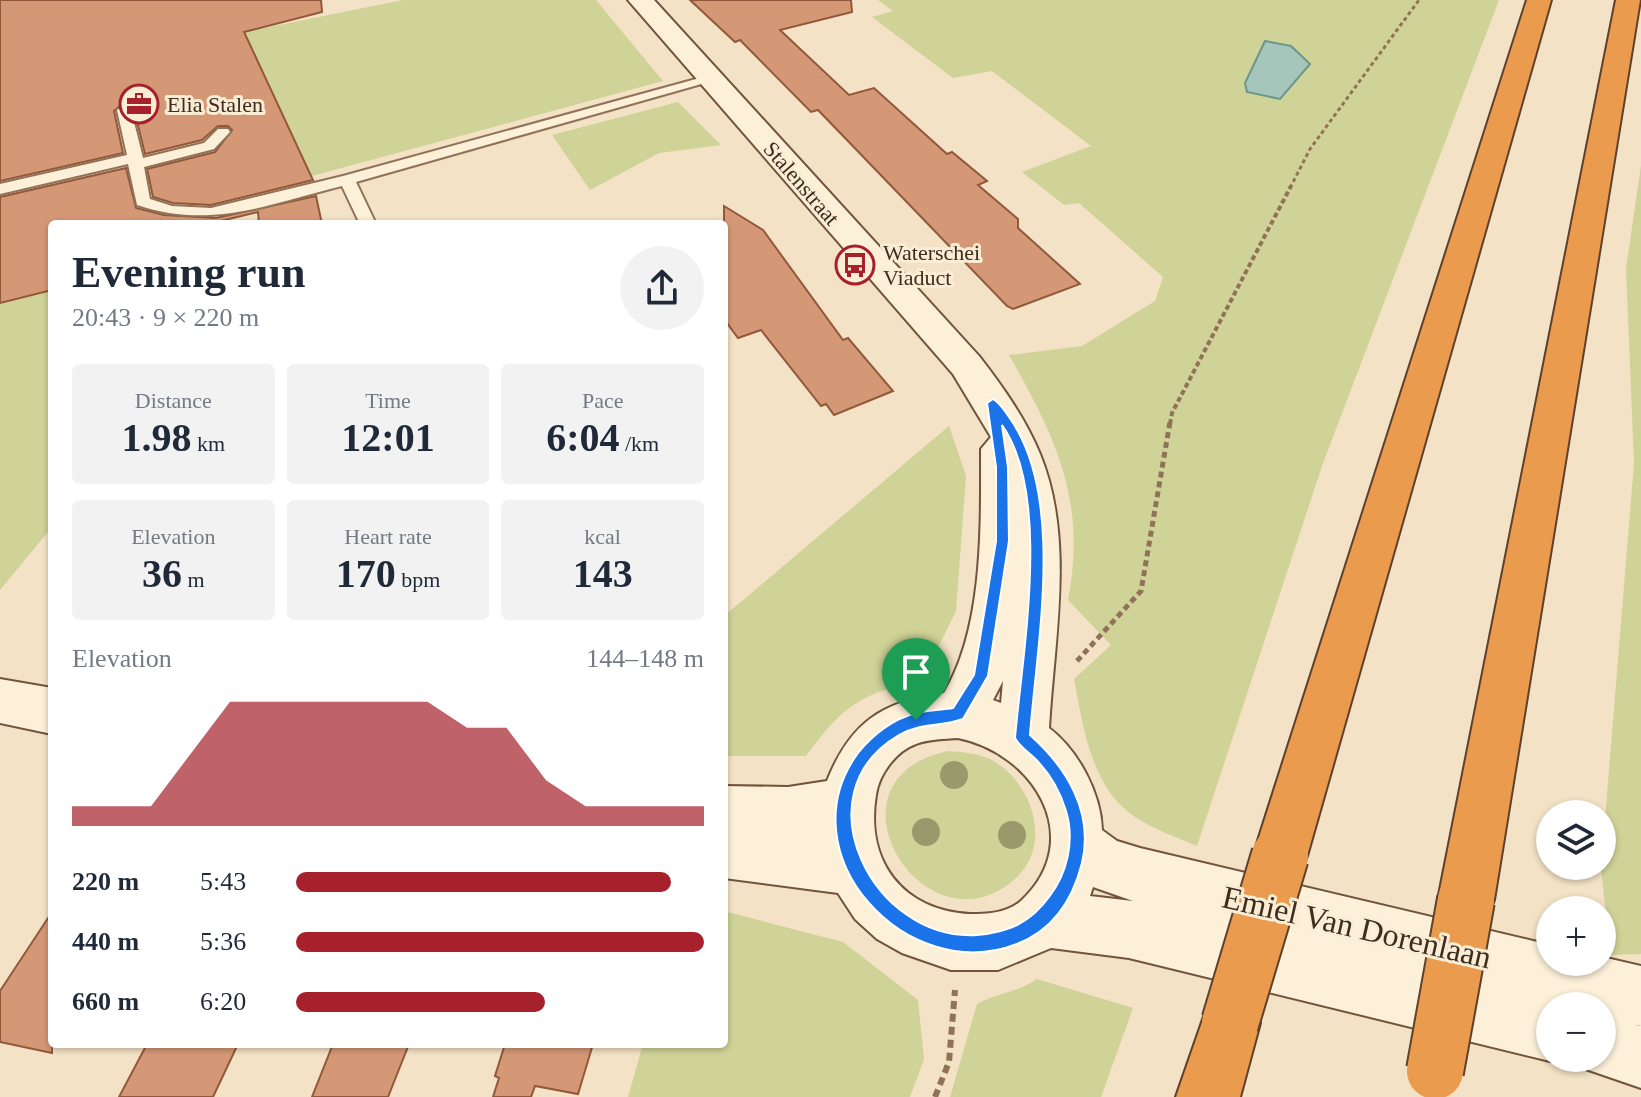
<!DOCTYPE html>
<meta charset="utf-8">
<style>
:root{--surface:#fff;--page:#f2f2f3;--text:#1f2937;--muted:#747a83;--accent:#a6212b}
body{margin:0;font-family:"Times New Roman",serif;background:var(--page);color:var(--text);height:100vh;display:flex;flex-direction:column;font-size:30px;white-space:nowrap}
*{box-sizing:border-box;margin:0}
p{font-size:26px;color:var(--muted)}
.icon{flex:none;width:44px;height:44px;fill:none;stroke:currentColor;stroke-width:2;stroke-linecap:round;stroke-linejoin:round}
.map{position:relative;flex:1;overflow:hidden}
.side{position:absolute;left:48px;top:220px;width:680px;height:828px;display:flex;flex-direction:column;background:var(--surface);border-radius:8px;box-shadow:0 2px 6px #0004}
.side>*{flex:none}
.tools{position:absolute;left:1536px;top:800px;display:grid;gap:16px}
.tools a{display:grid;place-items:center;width:80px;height:80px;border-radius:50%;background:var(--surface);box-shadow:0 2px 6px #0004;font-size:40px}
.pin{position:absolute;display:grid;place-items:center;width:68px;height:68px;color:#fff;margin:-82px -34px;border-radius:50% 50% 50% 0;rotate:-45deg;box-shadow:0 0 8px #0007}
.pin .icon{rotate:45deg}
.round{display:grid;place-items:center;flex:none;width:84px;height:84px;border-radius:42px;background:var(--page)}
.head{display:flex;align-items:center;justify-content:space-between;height:136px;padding:0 24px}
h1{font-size:44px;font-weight:800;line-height:60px}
.stats{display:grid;grid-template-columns:repeat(3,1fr);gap:12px;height:136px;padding:8px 24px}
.stats div{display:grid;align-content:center;border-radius:8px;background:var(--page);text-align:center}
.stats b{font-size:40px;font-weight:800}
.stats small{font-size:22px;font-weight:400}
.stats p{font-size:22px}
.chart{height:224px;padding:16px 24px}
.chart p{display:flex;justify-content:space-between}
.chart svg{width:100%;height:144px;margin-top:8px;fill:var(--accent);opacity:.7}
ul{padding:0 24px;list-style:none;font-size:26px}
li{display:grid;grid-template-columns:128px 96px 1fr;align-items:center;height:60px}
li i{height:20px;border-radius:10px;background:var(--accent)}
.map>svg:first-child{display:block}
.green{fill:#d0d397}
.water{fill:#a7c6bb;stroke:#6c9689;stroke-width:2}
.building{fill:#d59876;stroke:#92583b;stroke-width:2}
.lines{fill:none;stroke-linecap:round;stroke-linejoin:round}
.lane-casing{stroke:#907258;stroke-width:4}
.secondary-casing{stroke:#72533b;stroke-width:4}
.highway-casing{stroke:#5e402d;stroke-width:4}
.path-far3{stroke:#907258;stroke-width:3;stroke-dasharray:4 3;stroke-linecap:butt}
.path-far2{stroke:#907258;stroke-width:4;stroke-dasharray:5 3;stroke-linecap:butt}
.path-far1{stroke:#907258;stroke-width:5;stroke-dasharray:6 4;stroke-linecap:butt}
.path{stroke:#907258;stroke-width:6;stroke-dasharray:8 5;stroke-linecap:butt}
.lane{fill:#fcf0d9;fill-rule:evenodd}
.secondary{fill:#fcf0d9;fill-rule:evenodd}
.highway{fill:#ea9b4d;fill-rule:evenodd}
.highway-bridge-casing{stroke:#5e402d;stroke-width:60;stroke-linecap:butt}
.highway-bridge{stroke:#ea9b4d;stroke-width:56}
.tree{fill:#9a996b}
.route{fill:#1a73e8;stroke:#fff;stroke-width:2;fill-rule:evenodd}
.labels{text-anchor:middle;stroke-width:6;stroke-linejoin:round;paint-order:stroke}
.far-poi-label{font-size:22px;fill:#3f2c1e;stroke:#f9edd5;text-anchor:start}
.far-street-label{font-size:22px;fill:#3f2c1e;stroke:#f9edd5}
.near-street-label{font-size:32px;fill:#3f2c1e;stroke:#f9edd5}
</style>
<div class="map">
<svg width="1641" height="1097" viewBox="0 0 1641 1097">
<rect width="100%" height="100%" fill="#f3e2c5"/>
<!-- green -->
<path class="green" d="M403,0H596L663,81L312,176L244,32Z
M878,0H1499L1322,466L1197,846C1176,837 1153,829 1135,817C1091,788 1083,726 1074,679L1111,645L1068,600C1087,501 1056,438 1009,355L1082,346L1155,301L1163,277L1079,203L1064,205L1022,172L1091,146L992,71L953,78L872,17L893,11Z
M678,102L721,145L659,153L590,190L552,135Z
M1641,165V954L1610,955L1601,868L1634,463L1626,269Z
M52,290V527L0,590V303Z
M949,426L966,476L956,611L923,678C860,696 846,702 806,756H724V616Z
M948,751C962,752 976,753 990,759C1031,780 1054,843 1016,878C926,960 813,780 948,751Z
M724,911L843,942L918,1000L924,1059L910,1097H628L643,1044H724Z
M1037,979L1133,1008L1101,1097H950L977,1004C997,993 1019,992 1037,979Z"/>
<!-- water -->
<path class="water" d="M1265,41L1291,46L1310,64L1280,99L1247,92L1245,83Z"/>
<!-- building -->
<path class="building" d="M0,0H321L322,12L244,32L313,180L211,205L173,203L153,197L147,169L215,152L232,130L228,126H218L202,140L145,154L134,109L123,103L114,111L123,153L0,181Z
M690,0H851L852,12L780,30L849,95L874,88L947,154L952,152L987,181L978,185L1018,219V228L1080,284L1013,309L1007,306L818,110L811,112L740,40L735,42Z
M126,168L136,208L164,215L216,218L316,196L322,224H259L258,212L208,224H52V290L0,303V197Z
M724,206L763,230L843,340L848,338L893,391L834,415L826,404L821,406L761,330L738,338L724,319Z
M52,912V1053L0,1042V991Z
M147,1044H238L213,1097H119Z
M333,1044H409L388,1097H312Z
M505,1044H593L578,1094L535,1086L531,1097H493L499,1078L495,1076Z"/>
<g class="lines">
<!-- lane casing -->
<g class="lane-casing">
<path id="lane" d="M707,76L719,79L356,182L376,224H360L342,186C269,204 211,230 137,205L128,164L0,194V184L127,155L117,110L124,106L131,110L143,158L204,143L218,129H228L230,132L214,149L144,167L150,199L172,206L211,208L343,176Z"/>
</g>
<!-- secondary casing -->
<g class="secondary-casing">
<path id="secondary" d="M628,0H654L979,356C1003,387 1025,418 1040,454C1075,539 1054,639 1049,728C1078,750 1101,793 1102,830L1117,841L1140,848L1550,945V962H1602V957L1641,966V1026L1636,1025L1641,1026V1088L1580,1067L1577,1058H1602V1006H1550V1058H1558L1550,1061L1129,958L1051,948L998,970H951L902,953L877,939L855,919L838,893L724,878V786L788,787L827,781C850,723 882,701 944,693C984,627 981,525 981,449L991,437L953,374ZM1003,681L1001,703L993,700ZM958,738C1033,753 1087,838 1022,900C1008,913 989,914 970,914C902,910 865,861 876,795C879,774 896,751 916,744C929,739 944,739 958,738ZM1093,887L1133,901L1090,896Z
M0,679L52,688V734L0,723Z"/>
</g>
<!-- highway casing -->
<g class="highway-casing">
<path id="highway" d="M1527,0H1551L1307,856L1299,875L1280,883L1261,875L1253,856Z
M1616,0H1640L1494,900L1486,920L1466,928L1446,920L1438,900Z
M1230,993L1251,1002L1260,1023L1240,1097H1176L1209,1002Z"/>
</g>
<!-- path-far3 -->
<path class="path-far3" d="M1290,188L1310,149L1419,0"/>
<!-- path-far2 -->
<path class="path-far2" d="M1170,424L1172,413L1291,186"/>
<!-- path-far1 -->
<path class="path-far1" d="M1077,661L1141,591L1170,422"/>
<!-- path -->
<path class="path" d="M935,1097L949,1062L955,990"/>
<!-- lane -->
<use href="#lane" class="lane"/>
<!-- secondary -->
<use href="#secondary" class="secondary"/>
<!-- highway -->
<use href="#highway" class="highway"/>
<!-- highway-bridge casing -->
<g class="highway-bridge-casing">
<path id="highway-bridge" d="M1230,1023L1280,856
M1435,1071L1466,900"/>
</g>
<!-- highway-bridge -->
<use href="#highway-bridge" class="highway-bridge"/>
</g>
<!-- trees -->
<g class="tree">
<circle cx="954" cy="775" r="14"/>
<circle cx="926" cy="832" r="14"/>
<circle cx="1012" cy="835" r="14"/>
</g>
<!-- route -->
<path class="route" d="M993,399C1000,403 1004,410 1009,417C1066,496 1037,642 1030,735C1067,768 1094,812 1082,863C1073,899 1053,930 1017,944C907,987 784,854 858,753C872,735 894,718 917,713C929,710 941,710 953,708L974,675L996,541V467L987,403ZM1002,425C1052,496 1022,654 1015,738C1021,749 1032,754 1040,764C1052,777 1061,795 1066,811C1075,841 1067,874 1049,897C1030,923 1009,932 977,935C874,942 798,794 899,735C919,723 941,727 963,719L988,676L1009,541L1008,467Z"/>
<!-- icons -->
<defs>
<g id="office-ring" transform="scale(2)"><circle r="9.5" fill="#f9edd5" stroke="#a6212b" stroke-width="1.5"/><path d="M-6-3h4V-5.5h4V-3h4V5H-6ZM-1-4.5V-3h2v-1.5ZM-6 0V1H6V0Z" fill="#a6212b"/></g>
<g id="bus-ring" transform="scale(2)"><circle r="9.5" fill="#f9edd5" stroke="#a6212b" stroke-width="1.5"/><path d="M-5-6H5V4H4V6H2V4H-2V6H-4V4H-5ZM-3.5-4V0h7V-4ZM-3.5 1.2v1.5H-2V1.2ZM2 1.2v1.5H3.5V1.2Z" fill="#a6212b"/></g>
</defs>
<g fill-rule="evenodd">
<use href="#office-ring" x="139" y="104"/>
<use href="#bus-ring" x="855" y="265"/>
</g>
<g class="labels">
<!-- far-poi labels -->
<g class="far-poi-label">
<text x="167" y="112">Elia Stalen</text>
<text x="883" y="260">Waterschei<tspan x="883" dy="25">Viaduct</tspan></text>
</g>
<!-- far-street labels -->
<g class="far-street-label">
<text transform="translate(802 183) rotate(49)" y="8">Stalenstraat</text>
</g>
<!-- near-street labels -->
<g class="near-street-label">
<text transform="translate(1357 927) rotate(13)" y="11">Emiel Van Dorenlaan</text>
</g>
</g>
</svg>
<div class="tools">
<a><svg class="icon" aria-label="layers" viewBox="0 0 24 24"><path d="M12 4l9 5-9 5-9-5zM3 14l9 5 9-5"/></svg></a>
<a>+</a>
<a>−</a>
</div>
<div class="pin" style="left:916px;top:720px;background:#1e9e55"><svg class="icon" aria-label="arrive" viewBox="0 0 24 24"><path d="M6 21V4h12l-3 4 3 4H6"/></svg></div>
<section class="side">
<div class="head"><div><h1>Evening run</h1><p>20:43 · 9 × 220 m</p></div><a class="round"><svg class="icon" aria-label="share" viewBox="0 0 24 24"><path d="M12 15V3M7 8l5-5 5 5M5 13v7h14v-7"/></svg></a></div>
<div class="stats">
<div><p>Distance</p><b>1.98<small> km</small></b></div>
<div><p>Time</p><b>12:01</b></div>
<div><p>Pace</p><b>6:04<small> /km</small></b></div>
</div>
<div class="stats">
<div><p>Elevation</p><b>36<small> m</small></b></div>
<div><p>Heart rate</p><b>170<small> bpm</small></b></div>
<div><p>kcal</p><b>143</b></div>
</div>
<div class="chart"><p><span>Elevation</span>144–148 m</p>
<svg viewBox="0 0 160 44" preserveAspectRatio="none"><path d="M0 44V38L10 38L20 38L30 22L40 6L50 6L60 6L70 6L80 6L90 6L100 14L110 14L120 30L130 38L140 38L150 38L160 38V44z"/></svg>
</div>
<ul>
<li><b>220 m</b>5:43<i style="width:92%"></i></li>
<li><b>440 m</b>5:36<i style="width:100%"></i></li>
<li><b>660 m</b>6:20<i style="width:61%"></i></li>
</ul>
</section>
</div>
